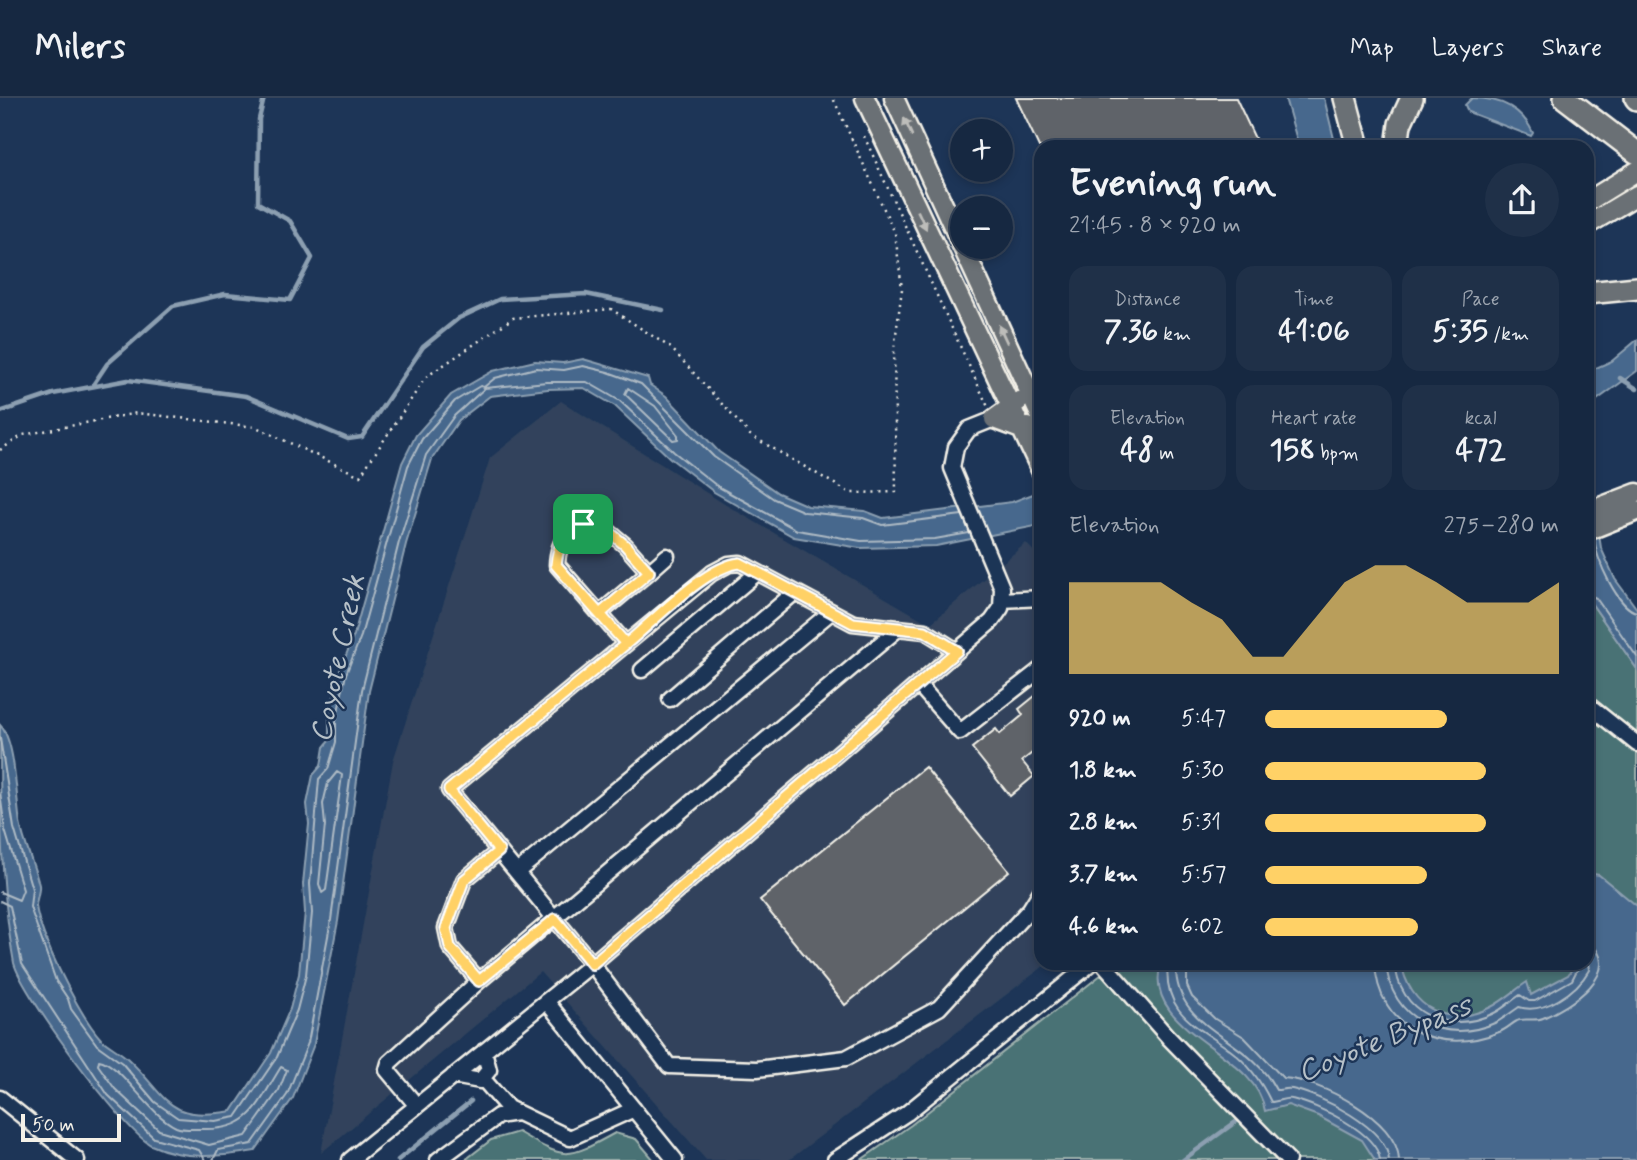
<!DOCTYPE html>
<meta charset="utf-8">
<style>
:root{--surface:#162841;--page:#1f3048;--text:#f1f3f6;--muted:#9ea6b1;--line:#35445a;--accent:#ffd166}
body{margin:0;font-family:Mynerve,sans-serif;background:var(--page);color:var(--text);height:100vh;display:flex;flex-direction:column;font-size:26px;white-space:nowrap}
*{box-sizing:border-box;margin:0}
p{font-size:23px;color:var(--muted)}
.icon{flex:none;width:38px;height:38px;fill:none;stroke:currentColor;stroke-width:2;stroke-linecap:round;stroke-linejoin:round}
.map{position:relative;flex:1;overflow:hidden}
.details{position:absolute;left:1034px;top:42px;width:560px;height:830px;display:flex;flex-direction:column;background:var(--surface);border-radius:21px;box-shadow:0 4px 10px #0003,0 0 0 2px var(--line)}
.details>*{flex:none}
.tools{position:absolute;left:950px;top:21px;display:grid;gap:14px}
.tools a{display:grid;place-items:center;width:63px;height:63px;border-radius:50%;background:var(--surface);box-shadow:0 4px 10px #0003,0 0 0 2px var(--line);font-size:35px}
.scale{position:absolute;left:21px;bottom:18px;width:100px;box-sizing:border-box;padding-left:7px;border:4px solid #f4f1e8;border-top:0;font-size:19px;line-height:24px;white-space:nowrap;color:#f4f1e8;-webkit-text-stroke:5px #1d3557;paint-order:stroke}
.pin{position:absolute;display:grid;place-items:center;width:60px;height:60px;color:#fff;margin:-30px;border-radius:14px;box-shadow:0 4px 10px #0006}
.round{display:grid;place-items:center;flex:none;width:74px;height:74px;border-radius:37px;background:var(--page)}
.headline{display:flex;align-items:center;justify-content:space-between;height:119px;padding:0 35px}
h1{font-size:38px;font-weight:700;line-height:52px}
.figures{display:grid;grid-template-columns:repeat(3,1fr);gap:10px;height:119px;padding:7px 35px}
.figures div{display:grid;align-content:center;border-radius:18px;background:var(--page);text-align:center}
.figures b{font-size:30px;font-weight:700}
.figures small{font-size:19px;font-weight:400}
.figures p{font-size:19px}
.chart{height:196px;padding:14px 35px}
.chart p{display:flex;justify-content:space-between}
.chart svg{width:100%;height:126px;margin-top:7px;fill:var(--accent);opacity:.7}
ul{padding:0 35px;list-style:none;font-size:23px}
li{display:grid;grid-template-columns:112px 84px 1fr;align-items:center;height:52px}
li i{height:18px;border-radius:9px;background:var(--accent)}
header{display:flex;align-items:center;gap:42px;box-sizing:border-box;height:98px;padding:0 35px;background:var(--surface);border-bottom:2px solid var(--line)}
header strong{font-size:33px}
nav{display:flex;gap:38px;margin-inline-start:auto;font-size:24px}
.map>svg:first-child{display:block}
.built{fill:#30435c}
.green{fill:#4a7275;stroke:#9fb2ae;stroke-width:2}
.water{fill:#46688d;stroke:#8c9fb1;stroke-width:2}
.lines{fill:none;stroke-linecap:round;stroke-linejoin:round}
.shore{stroke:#aebac4;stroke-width:2}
.stream{stroke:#8c9fb1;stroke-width:4.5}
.building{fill:#5e6369;stroke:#f4f1e8;stroke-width:2}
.minor-casing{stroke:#f4f1e8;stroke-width:19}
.major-casing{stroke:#f4f1e8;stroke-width:23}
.highway-casing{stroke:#f4f1e8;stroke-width:26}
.path{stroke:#f4f1e8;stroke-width:2.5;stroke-dasharray:2 5;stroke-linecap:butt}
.minor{stroke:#1d3557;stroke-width:14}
.major{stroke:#6b7074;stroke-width:18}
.highway{stroke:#6b7074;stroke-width:21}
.oneway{fill:#bdbdba}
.route-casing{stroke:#fff;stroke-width:14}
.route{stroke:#ffd166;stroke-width:9}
.labels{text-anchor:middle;stroke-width:5;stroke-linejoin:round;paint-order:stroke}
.water-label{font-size:30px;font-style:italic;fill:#b7c1c8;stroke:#1d3557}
</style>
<header>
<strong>Milers</strong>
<nav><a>Map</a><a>Layers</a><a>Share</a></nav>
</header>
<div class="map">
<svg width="1637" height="1062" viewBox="0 0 1637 1062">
<rect width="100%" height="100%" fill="#1d3557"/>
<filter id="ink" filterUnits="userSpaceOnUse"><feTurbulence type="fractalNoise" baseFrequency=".0143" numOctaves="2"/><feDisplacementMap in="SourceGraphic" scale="14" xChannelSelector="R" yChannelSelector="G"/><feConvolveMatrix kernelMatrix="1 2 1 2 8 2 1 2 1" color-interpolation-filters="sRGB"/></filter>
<g filter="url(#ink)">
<!-- built -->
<path class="built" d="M561,303L726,407L930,526L1026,445L1041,461V864L1048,865L789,1062H706L540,874L321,1055L393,663L490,360Z"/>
<!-- green -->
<path class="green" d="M1587,499L1637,571V1062H861L911,1027L1116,865L1587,864Z
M518,1034C566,1062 566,1062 615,1035L636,1041L654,1062H465L491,1042Z"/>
<!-- water -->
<path class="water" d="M1285,0H1324L1336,49H1299Z
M1472,0C1499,0 1522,10 1533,35L1531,38L1468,14L1465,7Z
M1637,242V273L1587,309V274L1612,263Z
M583,261L648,280L650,287L666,298L719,354L778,395L808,408L865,413L883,420L1012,404L1041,393V427L936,448L860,450L794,439L714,394L670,360L615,308L584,290L548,291L490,298L459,322L432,361L406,446L369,593L338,823L314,946L293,1000L255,1053C220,1059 184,1062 151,1047C123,1032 22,896 14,865C0,787 0,707 0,627C16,643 16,702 20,725C24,746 34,766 39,787C40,794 36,801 36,808C40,839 80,918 101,941C109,948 119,953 127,960C168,998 165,1025 232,1013L271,955L290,911L299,876L305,814L303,786L309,726L307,706L313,677L321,668L324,649L329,643V621L339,575L354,537L402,365L416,337L451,297L493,273L535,263L563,265Z
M1587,413L1597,424L1601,450L1615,481L1637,511V571L1587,499Z
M1587,775L1599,777L1637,808V1062H1375L1362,1042L1318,1018L1288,1007L1265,1013C1256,952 1140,934 1161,865L1401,864C1409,910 1448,931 1491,909C1503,903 1515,892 1527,884L1531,897L1568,877L1576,865L1587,864Z"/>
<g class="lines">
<!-- shore -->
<path class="shore" d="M628,290L655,308L678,337V341L673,342L625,296Z
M1595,441C1594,459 1619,512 1637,514
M1587,496L1596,500L1637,559
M0,640L14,730L32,791L30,809L56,883L68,901L71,911L97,947L122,965L155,1004L178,1020L215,1023L236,1019L277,959L297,912L306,877L312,815L310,786L319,681L328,671L336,644V623L346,576L361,538L408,368L422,341L455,303L480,288L484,289L495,280L536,270L564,272L583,268L608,274L641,286L714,359L774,401L805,414L863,420L882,427L962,417
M337,674L342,677L326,792L322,795L319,786L325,727L323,706L328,685Z
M0,695L5,732L23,792L19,802L0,794
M0,803L10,808L22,866L108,997L154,1040L199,1052L205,1062
M1168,864C1162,915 1196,927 1230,952C1249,966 1261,983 1271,1004C1278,1004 1285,999 1292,1001C1318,1007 1377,1034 1380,1062
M1176,864C1172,933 1248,936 1276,992C1281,992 1286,990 1292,991C1321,997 1387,1030 1389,1062
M1187,864V888L1192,899L1215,921L1244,939L1283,980C1319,982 1398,1021 1399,1062
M1375,864C1377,932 1442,958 1499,934C1506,932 1511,926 1517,923C1524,919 1534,924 1543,920C1569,909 1628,873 1587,842
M1386,864C1389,922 1446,948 1497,924C1504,920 1512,914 1519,909C1543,917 1577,894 1589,872L1587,857
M1395,864C1398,916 1448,937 1492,916C1502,912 1511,903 1520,897L1529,903H1535L1572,882L1581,864
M99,962C120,965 148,1016 176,1029C183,1032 194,1031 203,1031C252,1033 258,1005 281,969L287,972L279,992L246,1038L209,1047L159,1032L115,991L98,967Z
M213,1062L218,1052L252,1046L287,997L308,945L331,822L362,592L399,444L426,357L454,318L485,290L547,284H587L620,303L674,354L717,388L797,432L861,443L935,441L969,435"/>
<!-- stream -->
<path class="stream" d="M1620,280L1637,291
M93,287L107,266L173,208L225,196L290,202L312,160L290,123L258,105L259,21L264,0
M0,314L53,296L128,282L246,298L348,341L362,339L423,249L459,220L500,201L586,196L663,212
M398,1062L471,1003
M1183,1062L1237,1023"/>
</g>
<!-- building -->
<path class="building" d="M1016,0H1236L1259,49H1039Z
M1041,593V648L1022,663L1034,678L1010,698L972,650L996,631L1000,636L1023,617L1019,611Z
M925,669L1009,773L845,907L760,802Z"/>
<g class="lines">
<!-- minor casing -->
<g class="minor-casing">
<path id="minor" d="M649,474L667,458
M1002,502L1041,500
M600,515L649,474L625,447L597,424C570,427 558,440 557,467L626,546
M957,553L925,533L853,525L740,465L729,466L712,475L449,692L592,866L669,968L757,971L846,960L939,910L1030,811L1041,793
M642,572L757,475
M918,586L960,634L1041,571
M670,601L794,495
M1587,606L1637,646
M517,774L831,514
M1102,864L1168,939L1288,1062
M479,883L899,530
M546,903L675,1062
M453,978L480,983L489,972L484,953
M483,981L508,1010L570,1040L634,1011
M0,1000L77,1062
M417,1008L387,972L389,965L479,883L450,849L446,830L464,782L499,753
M350,1062L592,866L992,523L1001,510L1002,490L952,370L956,349L969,331L994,321
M438,1062L498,1018L517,1015
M835,1062L907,1015L1093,864"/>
</g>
<!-- major casing -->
<g class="major-casing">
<path id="major" d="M865,0L1041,372
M894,0L1041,319
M1587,104L1637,73
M1587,127L1637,97
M1019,303L994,321L1021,331L1028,329
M1587,414L1637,395
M1587,433L1637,413"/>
</g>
<!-- highway casing -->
<g class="highway-casing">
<path id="highway" d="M1345,0L1358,49
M1565,0L1637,55
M1636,0L1637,1
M1397,49L1400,26L1412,0
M1587,195L1637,190"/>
</g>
<!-- path -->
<path class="path" d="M864,38L988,309
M0,352L23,337L137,315L256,329L360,378L426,279L513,220L611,211L671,250L750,337L850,395L896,394L894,251L902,191L895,135L833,0
M1036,386L1041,398"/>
<!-- minor -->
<use href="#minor" class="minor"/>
<!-- major -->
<use href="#major" class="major"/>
<!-- highway -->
<use href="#highway" class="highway"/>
</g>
<!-- one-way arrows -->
<defs><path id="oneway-solid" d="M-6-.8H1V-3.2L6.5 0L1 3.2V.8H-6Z" transform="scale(1.75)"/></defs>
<g class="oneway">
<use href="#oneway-solid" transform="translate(908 29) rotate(-115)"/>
<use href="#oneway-solid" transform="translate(922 122) rotate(65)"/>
<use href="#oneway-solid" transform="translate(1003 236) rotate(-115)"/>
</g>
</g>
<g class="lines" filter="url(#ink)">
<!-- route casing -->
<g class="route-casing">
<path id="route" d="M583,426C564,436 558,446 556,467L626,546L449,692L499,753L464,782L446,830L450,849L479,883L555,821L592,866L957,553L925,533L853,525L740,465C706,468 654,523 626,546L600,516L649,474L625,447L597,424L583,426"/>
</g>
<!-- route -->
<use href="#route" class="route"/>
</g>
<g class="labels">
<!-- water labels -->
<g class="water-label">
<text transform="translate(337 560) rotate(-78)" y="10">Coyote Creek</text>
<text transform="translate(1384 940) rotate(-22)" y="10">Coyote Bypass</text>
</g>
</g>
</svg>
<div class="tools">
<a>+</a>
<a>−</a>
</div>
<div class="scale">50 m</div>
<div class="pin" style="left:583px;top:426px;background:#1e9e55"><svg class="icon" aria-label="arrive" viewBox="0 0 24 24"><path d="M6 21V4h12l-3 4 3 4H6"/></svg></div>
<section class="details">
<div class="headline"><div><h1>Evening run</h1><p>21:45 · 8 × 920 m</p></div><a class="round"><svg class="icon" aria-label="share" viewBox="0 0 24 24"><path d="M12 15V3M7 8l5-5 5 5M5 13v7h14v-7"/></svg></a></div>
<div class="figures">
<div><p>Distance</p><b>7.36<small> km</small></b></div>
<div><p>Time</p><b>41:06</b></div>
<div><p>Pace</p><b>5:35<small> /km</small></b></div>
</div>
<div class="figures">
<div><p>Elevation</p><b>48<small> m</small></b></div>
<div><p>Heart rate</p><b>158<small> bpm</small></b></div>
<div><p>kcal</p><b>472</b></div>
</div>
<div class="chart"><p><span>Elevation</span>275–280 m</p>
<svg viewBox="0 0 160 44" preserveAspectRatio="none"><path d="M0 44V12L10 12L20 12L30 12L40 19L50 25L60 38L70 38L80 25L90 12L100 6L110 6L120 12L130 19L140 19L150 19L160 12V44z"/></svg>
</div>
<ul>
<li><b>920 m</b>5:47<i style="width:62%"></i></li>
<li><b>1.8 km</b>5:30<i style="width:75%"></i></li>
<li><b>2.8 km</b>5:31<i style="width:75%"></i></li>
<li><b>3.7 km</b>5:57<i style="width:55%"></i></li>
<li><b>4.6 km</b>6:02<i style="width:52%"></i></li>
</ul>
</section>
</div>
